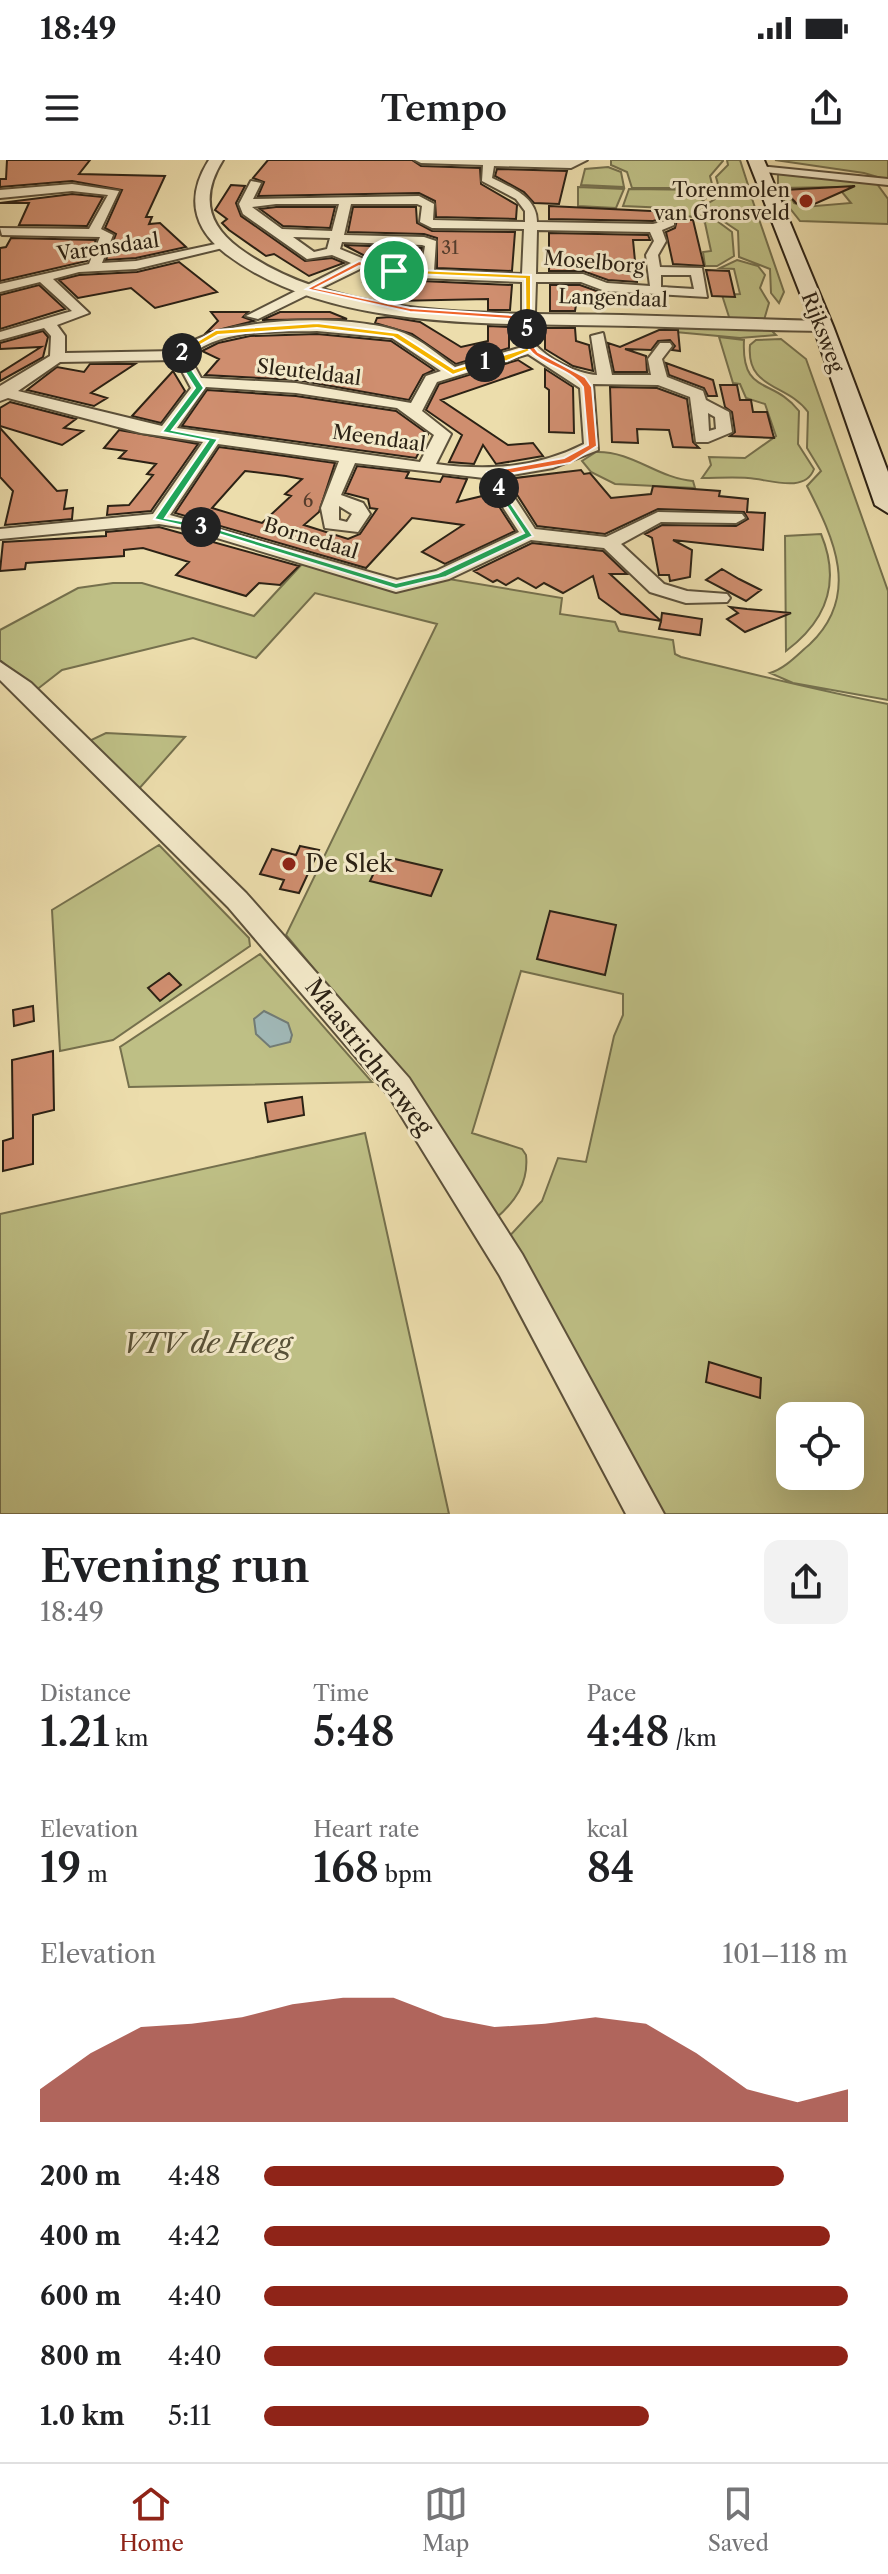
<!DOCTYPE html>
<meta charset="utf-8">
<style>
:root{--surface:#fff;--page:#f2f2f2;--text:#202124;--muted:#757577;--line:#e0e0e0;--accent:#8f2418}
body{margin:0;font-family:"Libre Caslon Text",serif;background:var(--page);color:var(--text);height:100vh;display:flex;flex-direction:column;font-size:30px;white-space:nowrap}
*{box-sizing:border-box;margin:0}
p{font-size:26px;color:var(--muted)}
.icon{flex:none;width:44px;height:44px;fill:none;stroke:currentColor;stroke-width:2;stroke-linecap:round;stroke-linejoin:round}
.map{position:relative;height:1354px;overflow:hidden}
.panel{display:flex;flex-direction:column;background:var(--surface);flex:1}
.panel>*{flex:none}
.fabs{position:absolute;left:776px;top:1242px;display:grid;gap:16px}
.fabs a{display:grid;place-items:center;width:88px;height:88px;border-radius:16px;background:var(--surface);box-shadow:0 8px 32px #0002;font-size:40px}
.pin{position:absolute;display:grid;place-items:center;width:68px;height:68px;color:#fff;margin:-34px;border:4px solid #fff;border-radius:50%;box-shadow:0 2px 8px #0007}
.km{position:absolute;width:40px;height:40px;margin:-20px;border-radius:50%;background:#222;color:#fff;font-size:22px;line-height:40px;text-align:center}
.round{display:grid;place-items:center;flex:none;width:84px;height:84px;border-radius:16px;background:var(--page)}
.head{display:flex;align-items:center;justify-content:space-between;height:136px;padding:0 40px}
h1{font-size:44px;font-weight:600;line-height:60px}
.stats{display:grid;grid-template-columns:repeat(3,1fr);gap:12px;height:136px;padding:8px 40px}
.stats div{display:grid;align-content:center}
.stats b{font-size:40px;font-weight:600}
.stats small{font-size:22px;font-weight:400}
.stats p{font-size:22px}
.chart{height:224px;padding:16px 40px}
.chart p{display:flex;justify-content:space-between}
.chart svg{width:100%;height:144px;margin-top:8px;fill:var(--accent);opacity:.7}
ul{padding:0 40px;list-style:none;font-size:26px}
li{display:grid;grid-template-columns:128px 96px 1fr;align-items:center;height:60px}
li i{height:20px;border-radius:10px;background:var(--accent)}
.status{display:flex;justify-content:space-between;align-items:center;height:56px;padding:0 40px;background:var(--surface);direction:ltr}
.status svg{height:22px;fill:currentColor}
header{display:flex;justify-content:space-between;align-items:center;height:104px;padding:0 40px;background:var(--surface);font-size:36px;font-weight:600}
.tabs{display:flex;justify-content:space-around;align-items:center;height:112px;border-top:2px solid var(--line);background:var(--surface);font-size:22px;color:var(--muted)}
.tabs a{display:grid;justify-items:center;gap:4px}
.tabs .on{color:var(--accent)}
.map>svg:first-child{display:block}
.green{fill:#bebf85;stroke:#75704d;stroke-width:2;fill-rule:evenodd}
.water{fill:#a0b8b7;stroke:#727c76;stroke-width:2}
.building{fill:#cf8e6f;stroke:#2c2215;stroke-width:2;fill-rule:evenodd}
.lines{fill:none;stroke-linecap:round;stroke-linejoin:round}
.minor-casing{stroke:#5c513b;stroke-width:4}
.tertiary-casing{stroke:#5c513b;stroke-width:4}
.secondary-casing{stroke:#2c2215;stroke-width:4}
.minor{fill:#f3e9c9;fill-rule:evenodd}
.tertiary{fill:#f3e9c9;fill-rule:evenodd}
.secondary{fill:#f3e9c9;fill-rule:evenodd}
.split-1{fill:#f5b400;stroke:#fff;stroke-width:2}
.split-2{fill:#f5b400;stroke:#fff;stroke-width:2}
.split-3{fill:#22a559;stroke:#fff;stroke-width:2}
.split-4{fill:#22a559;stroke:#fff;stroke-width:2}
.split-5{fill:#f0652b;stroke:#fff;stroke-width:2}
.split-6{fill:#f0652b;stroke:#fff;stroke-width:2}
.poi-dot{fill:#8f2418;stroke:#f3e9c9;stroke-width:3}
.labels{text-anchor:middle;stroke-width:6;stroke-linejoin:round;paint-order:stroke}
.far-number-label{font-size:18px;fill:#553d2c}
.far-poi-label{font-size:20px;fill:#2c2215;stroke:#f3e9c9;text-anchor:end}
.far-street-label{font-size:20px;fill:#2c2215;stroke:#f3e9c9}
.poi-label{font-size:24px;fill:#2c2215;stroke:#f3e9c9;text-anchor:start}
.street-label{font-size:24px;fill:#2c2215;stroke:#f3e9c9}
.near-park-label{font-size:28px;font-style:italic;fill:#585137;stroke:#f3e9c9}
</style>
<div class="status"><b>18:49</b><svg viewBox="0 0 49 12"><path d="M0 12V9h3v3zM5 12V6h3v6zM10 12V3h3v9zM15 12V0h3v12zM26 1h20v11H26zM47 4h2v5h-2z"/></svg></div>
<header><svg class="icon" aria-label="menu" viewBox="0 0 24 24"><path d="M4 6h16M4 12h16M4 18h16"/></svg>Tempo<svg class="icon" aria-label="share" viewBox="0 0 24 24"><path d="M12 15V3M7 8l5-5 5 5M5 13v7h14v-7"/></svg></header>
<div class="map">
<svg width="888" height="1354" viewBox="0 0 888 1354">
<rect width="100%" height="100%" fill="#ecddac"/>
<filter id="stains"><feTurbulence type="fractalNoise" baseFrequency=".0025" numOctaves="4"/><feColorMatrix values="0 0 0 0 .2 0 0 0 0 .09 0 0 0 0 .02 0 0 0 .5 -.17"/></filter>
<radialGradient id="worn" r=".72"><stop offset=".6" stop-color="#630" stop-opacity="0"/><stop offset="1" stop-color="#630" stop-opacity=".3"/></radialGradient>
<!-- green -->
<path class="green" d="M611,0H723V1L710,16L713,28H632L627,12L611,5Z
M727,0H740L749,28H719L716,17L728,5Z
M775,0H888V20L864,13Z
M608,7L621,12L624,27L581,25L585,9Z
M778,13L877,24L888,39V64L800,61L781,37H791L794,43L804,47L851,43L838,27L778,28Z
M578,27L624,29L616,48L578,46Z
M629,29L712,30V34L697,45L703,56L674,57H670L668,48L623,46Z
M719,30H749L784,132L779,143L771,133L770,109L739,97L738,71L702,47L715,39Z
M695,57L717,61L732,72L734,96L717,106H705L703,92L711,91L705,63Z
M737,100L758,106L765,115L760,128L769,143L764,160H730L722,135L740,134L734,109L720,108Z
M667,165L770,169L776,175L740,178L675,172L668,171Z
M719,177L744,180C741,236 773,217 799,251L798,284L814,309C805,334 768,319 748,318C733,317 717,318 702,318L711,305L709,297L745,298L776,276L765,244L746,238L740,224L733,223Z
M781,179L806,199L888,431V540L793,523L770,513C786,508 798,494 810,484C861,435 834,379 807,326L821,311L807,288L808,252C787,223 746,230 750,185L756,180Z
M596,292C633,291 657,318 693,321L695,328L615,324L591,312L582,301Z
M821,374C841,422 826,461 786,491L785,376Z
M303,403L388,427L437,417L562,438L560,454L615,462L619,471L673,480L675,494L681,497C750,513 818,531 888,544V1354H662L506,1080L542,1041L558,998L586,1002L614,876L623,855V834L521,811L472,973L522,989L526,995C529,1023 515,1042 494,1060L379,887L286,775L437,464L315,433L256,498L193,478L62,510L35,531L0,500V470L78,428L113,423H142L254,456ZM790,1256H850V1316H790Z
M106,573L185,577L137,631L87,582Z
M159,685L249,778L250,786L113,880L60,891L52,750Z
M260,794L372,922L129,927L120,887Z
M365,973L449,1354H0V1054Z"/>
<!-- water -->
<path class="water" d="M264,851L288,863L292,875L290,882L270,887L256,874L254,859Z"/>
<!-- building -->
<path class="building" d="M7,0H90L79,14L165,16L146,57H152L149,64L160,63L186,87L136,98L106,100L116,74L105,68L122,30L72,21L0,27V19H6Z
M268,0H412L421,6L480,8L481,24L517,45L516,59L436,57L435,41L419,33L258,36L264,22L253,18Z
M497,9L567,11L559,44L534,43L524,32L495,16Z
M231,25L245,26L236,43L241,56L305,101L332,98L344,103L309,116L274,94L266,96L229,70L222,63L227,59L215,50Z
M855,26L810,46L796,43L784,30Z
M72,34L103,37L87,66L19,65L29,43H0Z
M549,46L671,52L672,56L653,61L549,59Z
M276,47H335L330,68L283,66L260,49Z
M353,47H416L417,63L432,71L515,72L512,111L437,108V78L424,74L348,72Z
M677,60H693L704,106L673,104L666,72L675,68Z
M549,73L648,75L650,80H633L637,122L608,120L583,111H549Z
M11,78L96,80L87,101L0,121V88L6,87Z
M344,85L421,88H422L419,106L365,96Z
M179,102L217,132L155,148L131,128L78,138L59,120L79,115L137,112Z
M706,110L729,111L735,137L712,136Z
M367,111L421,121L512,125L510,150H488V139L394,141L397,126L368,125L363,122Z
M39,125L65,149L0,169V135Z
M550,125H580L605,134L639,136V141L577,139L575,151H550Z
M211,152H248L243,157L254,161L206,173L218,161Z
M280,152H330L347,159L262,160Z
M390,157L420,162L461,187L488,181V166L509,167V188L456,204L412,174L375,163L377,158Z
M545,168H575L576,181L589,185L593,211L573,206L545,189Z
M659,170H678L680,191L672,190L675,186L670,180L658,181L651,190L625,189L646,196L647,212H614L608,183L620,187Z
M43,171L48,177L43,197L0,221V213L41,187L0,189V183Z
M317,174L391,181L434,210L423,215L409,240L297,220L205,215L219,199L202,191L218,183L250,176Z
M518,200L532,209L441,240L508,285L533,283L543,296L496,304L483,285L474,304L449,302L462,275L426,250L439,224Z
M666,203L713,220L717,236H708L704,228L669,215Z
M90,204H135L91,233L107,238L94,246L27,230L57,207L84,212Z
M545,209L573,227L574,273L549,272V230L545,227Z
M173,211L185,231L161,263L132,256Z
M720,225H737L740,240H751L753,252H767L774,278L730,276L735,272L732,252L725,247Z
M610,227L657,228L687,239L693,282L699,288L673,287L669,270L637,269L638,283L612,282Z
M207,230L296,236L396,251L428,274L416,298L182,266Z
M10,242L76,259L64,268L83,271L62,285L0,266V248Z
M0,268L57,331L67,330L64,349L73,348L72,359L5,365L13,331L0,317Z
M119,270L198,284L151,351L107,355L108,346L129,345L153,315L147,314L156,304L119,298L126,291L104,288Z
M219,287L335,303L319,352L304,365L348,379L360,374L377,349L370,348L368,339L345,333L357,306L409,312L406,318L440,322L443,316L467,319L457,342L491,334L515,371L445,404L422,392L463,365L412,358L366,408L175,353ZM245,311L286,316L302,319L285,334L291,336L262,363L212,348Z
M581,310L584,314L590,313L611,338L651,334L653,326L720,331L719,336L748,339L747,352L765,353L763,390L673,380L692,390L690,417L670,421L669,415H659L652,378L645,374L662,365L736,366L748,359L744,352L658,349L605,374L537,366L507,319Z
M159,367L299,406L280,425L259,423L246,436L176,415L189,402L143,388L124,390V396L26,403L25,409L0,411L3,382L106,376V372Z
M532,383L603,391L627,414H610L661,461L662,453L702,459L700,475L659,469L661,461L621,454L599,438L593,416L563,433L544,423L536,428L518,418L506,425L497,420L493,422L474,411Z
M722,409L739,419L761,430L746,441L706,420Z
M730,447L747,449L791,453L745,472L727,459L738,453Z
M300,686L319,690L299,733L280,729L284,720L260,714L272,689L296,695Z
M382,696L442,710L431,736L370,721Z
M550,751L616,765L605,815L537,799Z
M169,813L181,825L160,841L148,828Z
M33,846L34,861L14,866L13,850Z
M53,891L54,950L33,955V1004L3,1011V981L13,978L12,900Z
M302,937L304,955L268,962L265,943Z
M709,1202L761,1218L760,1238L706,1222Z"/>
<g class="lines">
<!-- minor casing -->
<g class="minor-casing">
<path id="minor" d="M415,0H587L571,8L494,6L492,18C512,28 537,37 537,62L653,64L674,59V65L662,70L666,81L658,95L660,107L702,108L707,137L605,131L581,122H536L534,183C547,199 577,214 597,215L591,176L603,173L612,215H651L648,199L660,183H670L672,186L662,199L667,217L703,231L706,240L729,252L732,272L708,282H696L690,237L658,225L593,224L598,290L553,308L501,317L535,369L606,377L658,352L742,354L745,358L736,363L661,362L621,384L664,424L687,431L727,434L730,438L727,442L686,443L650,432L604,388L531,380L449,419L396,432L184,368L159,364L0,379V369L153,354L203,282L141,273L8,238L0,241V226L50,196L51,176L44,168L0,180V172L72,151L40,122L0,132V124L89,104L100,77L2,75L0,68L89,69L108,35L72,31L0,38V30L72,24L119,31L101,69L113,75L102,103L136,101L225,82L231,86L136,109L79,112L53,119L89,153L57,165L65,176V193L177,191C219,155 353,153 404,173C423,181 438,195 455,207L522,187V122L421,118L364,107L258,159L246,156L351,103L332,95L307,99L243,54L239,44L251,21L261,23L253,39L419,36L434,44L433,60L525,62V51L516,39L482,21L483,5L421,3ZM276,44H339L332,71L282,69L252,47ZM351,44H417L422,46L420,62L432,68L524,69L522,114L434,111L436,81L424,77L344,75ZM537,70L650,72L654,81L646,95L650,126L607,123L583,114H536ZM293,77L330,78L327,89L314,92ZM342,82L422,85L425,86L421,110L364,99L340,89ZM661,115H691L694,129L661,127ZM317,171L392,178L441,211L426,216L411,243L296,223L201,218L189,196C222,168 276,172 317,171ZM528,194L580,228L584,284C537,308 488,311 436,304L451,274L422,251L437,222ZM176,200L191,228L162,266L18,231L60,202ZM206,227L296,233L397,248L434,275L420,302L177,268ZM708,253L715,257L716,269L709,271ZM218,284L339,301L321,348L325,368L358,372L370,354L363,343L341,335L355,303L484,318L519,372L436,411L397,420L170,355ZM339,346L352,354L347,362L339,360Z
M759,6L888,19V25L755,11Z
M0,502L31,523L246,733L409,918L522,1094L664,1354H626L500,1116L389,936L228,747L0,520Z"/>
</g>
<!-- tertiary casing -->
<g class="tertiary-casing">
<path id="tertiary" d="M209,0H223C201,35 206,64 239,88C340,163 502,152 622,155C689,157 756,159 823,161L832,166L823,171C760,170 697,168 634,166C507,162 333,175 226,94C192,68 186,36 209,0Z"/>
</g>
<!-- secondary casing -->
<g class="secondary-casing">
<path id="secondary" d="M748,0H764L833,166L888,312V353L875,345L813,166Z"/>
</g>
<!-- minor -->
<use href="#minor" class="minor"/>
<!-- tertiary -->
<use href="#tertiary" class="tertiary"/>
<!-- secondary -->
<use href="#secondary" class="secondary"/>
</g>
<!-- split-1 -->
<path class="split-1" d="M394,109L531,115V183L534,189L507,201L481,202L526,188L525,119L391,113Z"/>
<!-- split-2 -->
<path class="split-2" d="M317,163L398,173L454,209L485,200L489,202L453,215L393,177L317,168L218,175L184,194L178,193L216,170Z"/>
<!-- split-3 -->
<path class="split-3" d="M184,191L186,201L204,228L172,270L218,279L165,358L204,365L201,370L154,359L208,281L162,272L195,228L178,201L179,191Z"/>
<!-- split-4 -->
<path class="split-4" d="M499,326L533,376L446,417L396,429L196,367L204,365L396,423L438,413L524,373L495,328Z"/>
<!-- split-5 -->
<path class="split-5" d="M530,167L531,183L538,192L585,217L592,227L597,286L570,303L496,316L504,328L499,331L487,312L564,298L588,285L583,227C565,201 523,207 523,169Z"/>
<!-- split-6 -->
<path class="split-6" d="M359,101L397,111L359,106L316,128L410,148L527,156L531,158V169L524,170L523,160L410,152L306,129Z"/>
<!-- markers -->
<g class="poi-dot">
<circle cx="806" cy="41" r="8"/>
<circle cx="289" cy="704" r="8"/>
</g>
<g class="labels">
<!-- far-number labels -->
<g class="far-number-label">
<text x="450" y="94">31</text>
<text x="308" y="347">6</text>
</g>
<!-- far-poi labels -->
<g class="far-poi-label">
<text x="790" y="37">Torenmolen<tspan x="790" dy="23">van Gronsveld</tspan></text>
</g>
<!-- far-street labels -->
<g class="far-street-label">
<text transform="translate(108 87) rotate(-8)" y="7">Varensdaal</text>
<text transform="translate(594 102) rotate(5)" y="7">Moselborg</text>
<text transform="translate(613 138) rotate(2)" y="7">Langendaal</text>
<text transform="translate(823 172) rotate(69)" y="7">Rijksweg</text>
<text transform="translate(309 212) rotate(7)" y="7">Sleuteldaal</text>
<text transform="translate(379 278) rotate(8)" y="7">Meendaal</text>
<text transform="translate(311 378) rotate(17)" y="7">Bornedaal</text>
</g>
<!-- poi labels -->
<g class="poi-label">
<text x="305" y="712">De Slek</text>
</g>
<!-- street labels -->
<g class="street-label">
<text transform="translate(369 897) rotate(52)" y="8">Maastrichterweg</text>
</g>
<!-- near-park labels -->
<g class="near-park-label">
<text x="207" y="1193">VTV de Heeg</text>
</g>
</g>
<rect width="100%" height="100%" filter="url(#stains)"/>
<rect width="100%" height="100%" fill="url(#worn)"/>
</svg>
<div class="fabs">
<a><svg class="icon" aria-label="locate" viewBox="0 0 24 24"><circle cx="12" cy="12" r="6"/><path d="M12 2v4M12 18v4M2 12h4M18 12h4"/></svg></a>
</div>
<div class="pin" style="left:394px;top:111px;background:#1e9e55"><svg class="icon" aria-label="arrive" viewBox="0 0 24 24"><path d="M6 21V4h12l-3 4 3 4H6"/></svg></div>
<b class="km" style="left:485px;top:202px">1</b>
<b class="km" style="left:182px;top:193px">2</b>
<b class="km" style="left:201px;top:367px">3</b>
<b class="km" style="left:499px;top:328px">4</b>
<b class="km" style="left:527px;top:169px">5</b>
</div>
<section class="panel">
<div class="head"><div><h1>Evening run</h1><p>18:49</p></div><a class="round"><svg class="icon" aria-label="share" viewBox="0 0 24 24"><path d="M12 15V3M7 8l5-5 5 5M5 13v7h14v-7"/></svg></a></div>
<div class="stats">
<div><p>Distance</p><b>1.21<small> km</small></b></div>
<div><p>Time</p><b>5:48</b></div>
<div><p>Pace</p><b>4:48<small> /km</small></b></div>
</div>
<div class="stats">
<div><p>Elevation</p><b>19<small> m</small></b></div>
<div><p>Heart rate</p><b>168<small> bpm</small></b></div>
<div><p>kcal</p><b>84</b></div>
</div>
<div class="chart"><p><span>Elevation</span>101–118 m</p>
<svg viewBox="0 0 160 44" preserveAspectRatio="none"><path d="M0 44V34L10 23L20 15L30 14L40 12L50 8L60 6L70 6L80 12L90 15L100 14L110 12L120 14L130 23L140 34L150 38L160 34V44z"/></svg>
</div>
<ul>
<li><b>200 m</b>4:48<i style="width:89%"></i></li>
<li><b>400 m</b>4:42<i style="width:97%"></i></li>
<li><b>600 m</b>4:40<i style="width:100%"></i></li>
<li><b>800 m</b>4:40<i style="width:100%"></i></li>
<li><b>1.0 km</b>5:11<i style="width:66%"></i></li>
</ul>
</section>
<nav class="tabs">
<a class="on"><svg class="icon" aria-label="home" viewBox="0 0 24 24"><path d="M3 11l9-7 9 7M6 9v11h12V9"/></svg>Home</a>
<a><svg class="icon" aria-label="map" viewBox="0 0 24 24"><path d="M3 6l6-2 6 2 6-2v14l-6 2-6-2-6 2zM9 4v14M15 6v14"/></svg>Map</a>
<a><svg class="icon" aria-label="saved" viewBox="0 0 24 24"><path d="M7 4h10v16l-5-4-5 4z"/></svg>Saved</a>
</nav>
